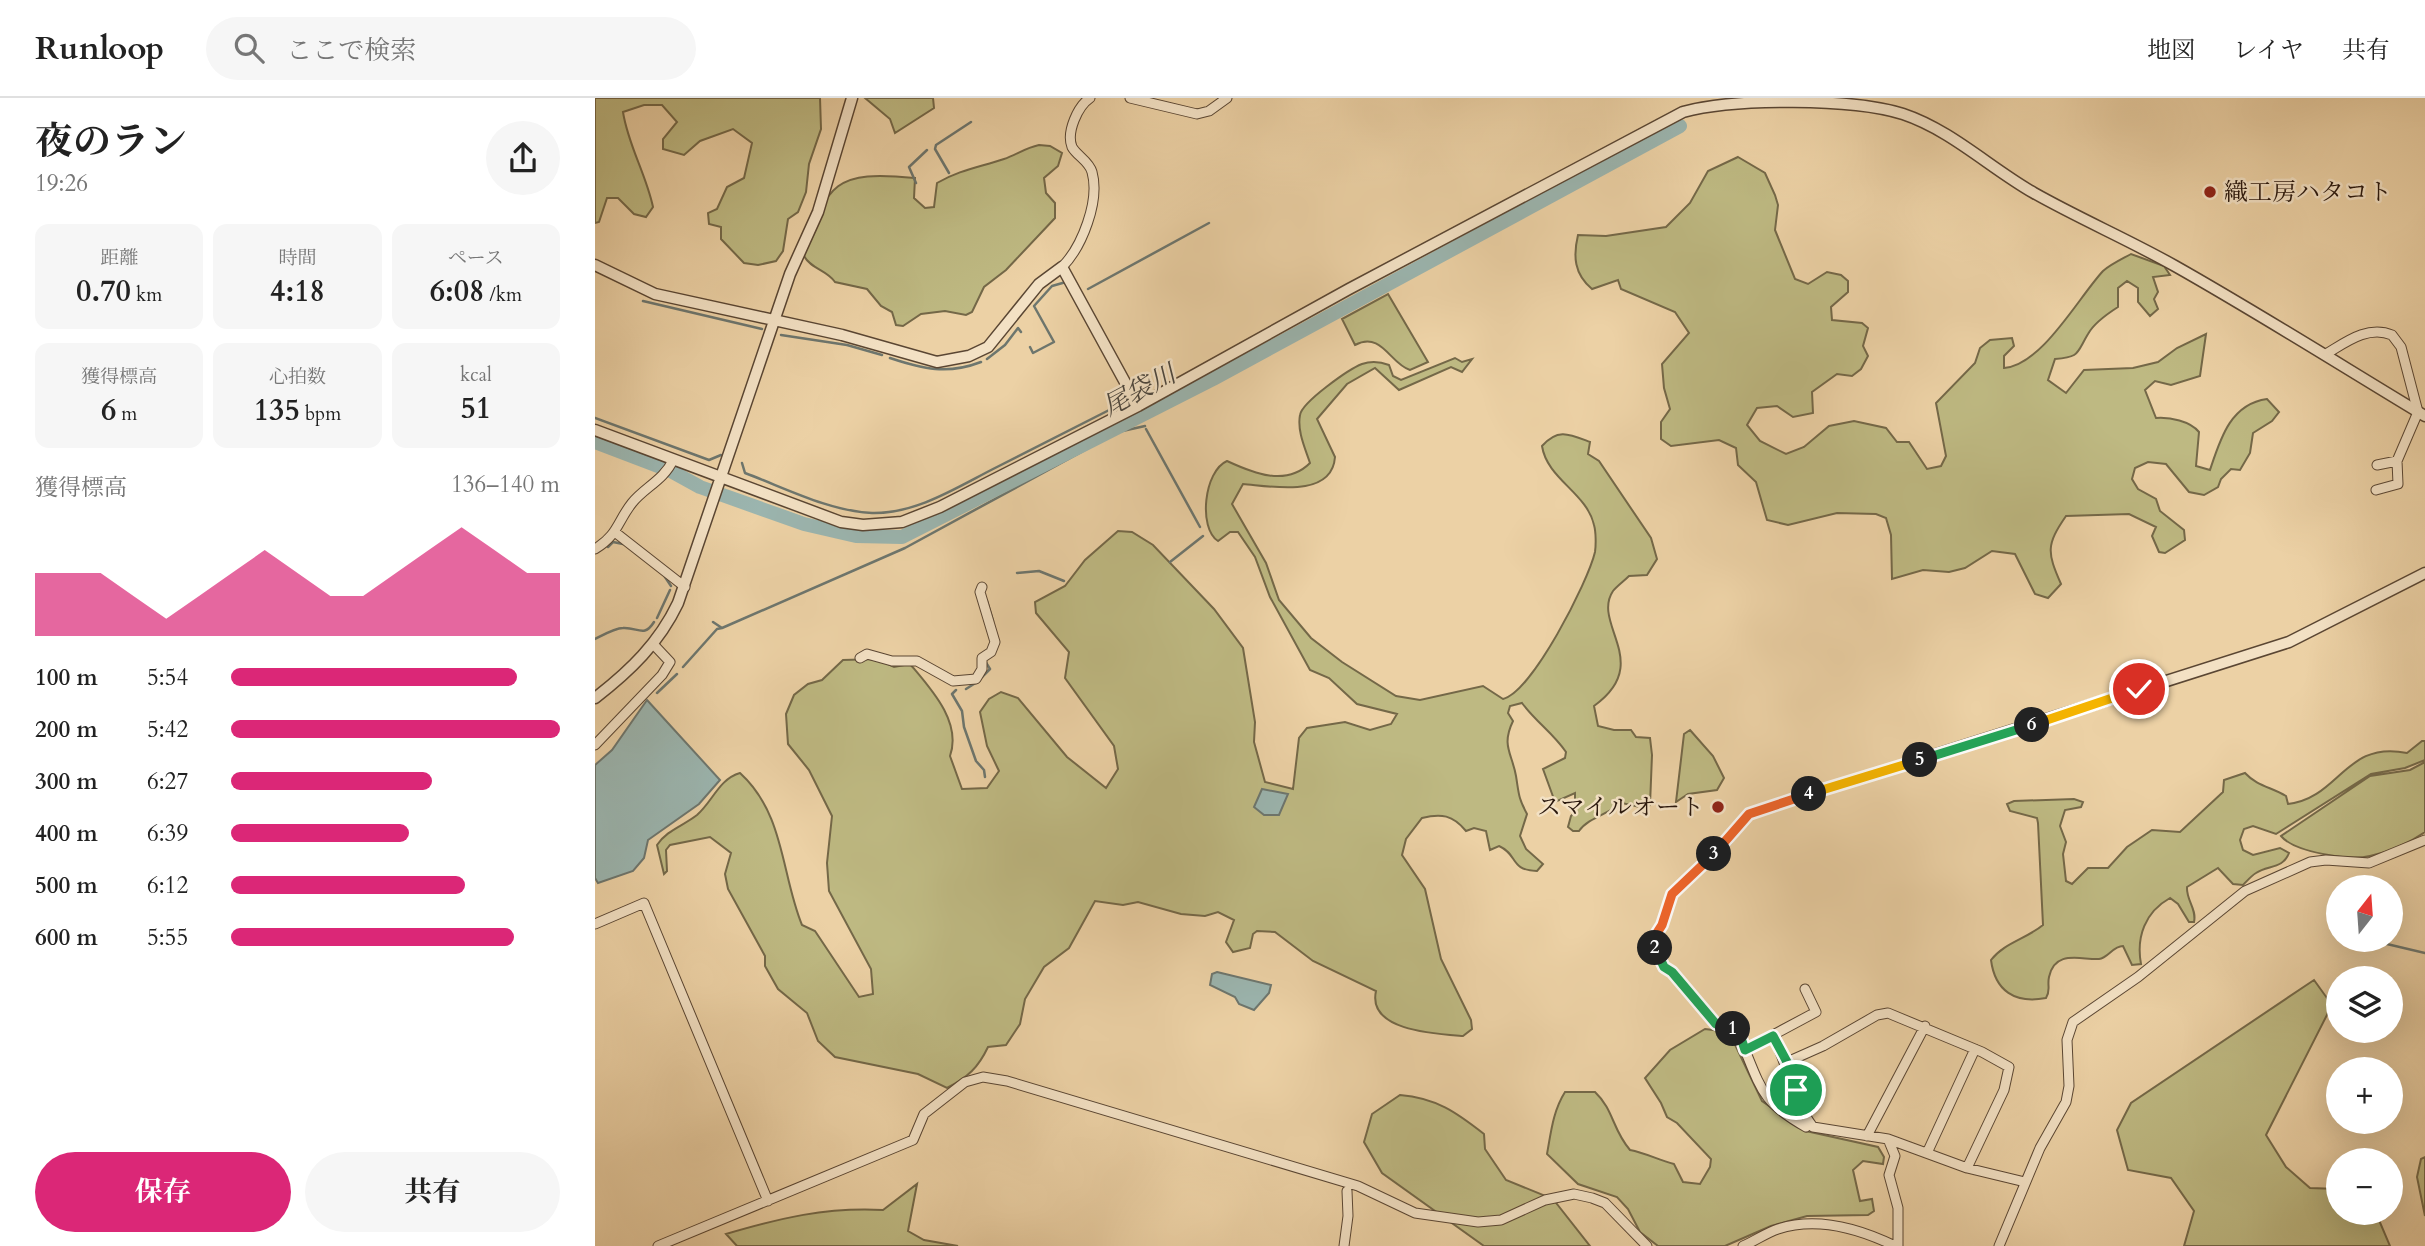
<!DOCTYPE html>
<html lang="ja">
<meta charset="utf-8">
<style>
:root{--surface:#fff;--page:#f6f6f6;--text:#222;--muted:#767676;--line:#e0e0e0;--accent:#db2777}
body{margin:0;font-family:Cardo,"Noto Serif JP",serif;background:var(--page);color:var(--text);height:100vh;display:flex;flex-direction:column;font-size:26px;white-space:nowrap}
*{box-sizing:border-box;margin:0}
p{font-size:23px;color:var(--muted)}
.icon{flex:none;width:38px;height:38px;fill:none;stroke:currentColor;stroke-width:2;stroke-linecap:round;stroke-linejoin:round}
.map{position:relative;flex:1;overflow:hidden}
.side{display:flex;flex-direction:column;background:var(--surface);width:595px}
.side>*{flex:none}
.needle{width:46px;rotate:17deg}
.tools{position:absolute;left:1731px;top:777px;display:grid;gap:14px}
.tools a{display:grid;place-items:center;width:77px;height:77px;border-radius:50%;background:var(--surface);box-shadow:0 7px 28px #0002;font-size:35px}
.pin{position:absolute;display:grid;place-items:center;width:60px;height:60px;color:#fff;margin:-30px;border:4px solid #fff;border-radius:50%;box-shadow:0 2px 7px #0007}
.km{position:absolute;width:35px;height:35px;margin:-18px;border-radius:50%;background:#222;color:#fff;font-size:19px;line-height:35px;text-align:center}
.round{display:grid;place-items:center;flex:none;width:74px;height:74px;border-radius:37px;background:var(--page)}
.headline{display:flex;align-items:center;justify-content:space-between;height:119px;padding:0 35px}
h1{font-size:38px;font-weight:700;line-height:52px}
.metrics{display:grid;grid-template-columns:repeat(3,1fr);gap:10px;height:119px;padding:7px 35px}
.metrics div{display:grid;align-content:center;border-radius:14px;background:var(--page);text-align:center}
.metrics b{font-size:30px;font-weight:700}
.metrics small{font-size:19px;font-weight:400}
.metrics p{font-size:19px}
.chart{height:196px;padding:14px 35px}
.chart p{display:flex;justify-content:space-between}
.chart svg{width:100%;height:126px;margin-top:7px;fill:var(--accent);opacity:.7}
.primary-button{display:flex;gap:14px;margin-top:auto;padding:14px 35px}
.primary-button a{flex:1;height:80px;border-radius:42px;background:var(--accent);color:#fff;font-size:28px;font-weight:700;line-height:80px;text-align:center}
.primary-button a+a{background:var(--page);color:var(--text)}
ul{padding:0 35px;list-style:none;font-size:23px}
li{display:grid;grid-template-columns:112px 84px 1fr;align-items:center;height:52px}
li i{height:18px;border-radius:9px;background:var(--accent)}
header{display:flex;align-items:center;gap:42px;box-sizing:border-box;height:98px;padding:0 35px;background:var(--surface);border-bottom:2px solid var(--line)}
header strong{font-size:33px}
nav{display:flex;gap:38px;margin-inline-start:auto;font-size:24px}
.search{width:490px;height:63px;background:var(--page);display:flex;align-items:center;gap:18px;box-sizing:border-box;padding:0 24px;border-radius:38px;color:var(--muted);font-size:26px}
main{display:flex;flex:1;min-height:0}
.map>svg:first-child{display:block}
.green{fill:#beb982;stroke:#746848;stroke-width:2}
.water{fill:#9bb5af;stroke:#6d766e;stroke-width:2}
.lines{fill:none;stroke-linecap:round;stroke-linejoin:round}
.stream{stroke:#6d766e;stroke-width:2.5}
.river{stroke:#9bb5af;stroke-width:14}
.minor-casing{stroke:#5a4633;stroke-width:11}
.tertiary-casing{stroke:#5a4633;stroke-width:13}
.minor{stroke:#f3e1c4;stroke-width:9}
.tertiary{stroke:#f3e1c4;stroke-width:10}
.split-1-casing{stroke:#fff;stroke-width:14}
.split-2-casing{stroke:#fff;stroke-width:14}
.split-3-casing{stroke:#fff;stroke-width:14}
.split-4-casing{stroke:#fff;stroke-width:14}
.split-5-casing{stroke:#fff;stroke-width:14}
.split-6-casing{stroke:#fff;stroke-width:14}
.split-7-casing{stroke:#fff;stroke-width:14}
.split-1{stroke:#22a559;stroke-width:9}
.split-2{stroke:#22a559;stroke-width:9}
.split-3{stroke:#f0652b;stroke-width:9}
.split-4{stroke:#f0652b;stroke-width:9}
.split-5{stroke:#f5b400;stroke-width:9}
.split-6{stroke:#22a559;stroke-width:9}
.split-7{stroke:#f5b400;stroke-width:9}
.poi-dot{fill:#8f2418;stroke:#f3e1c4;stroke-width:2.5}
.labels{text-anchor:middle;stroke-width:5;stroke-linejoin:round;paint-order:stroke}
.poi-label{font-size:24px;fill:#29170d;stroke:#f3e1c4;text-anchor:start}
.water-label{font-size:26px;font-style:italic;fill:#4b463e;stroke:#f3e1c4}
</style>
<header>
<strong>Runloop</strong>
<div class="search"><svg class="icon" aria-label="search" viewBox="0 0 24 24"><circle cx="10" cy="10" r="6"/><path d="M15 15l6 6"/></svg>ここで検索</div>
<nav><a>地図</a><a>レイヤ</a><a>共有</a></nav>
</header>
<main>
<section class="side">
<div class="headline"><div><h1>夜のラン</h1><p>19:26</p></div><a class="round"><svg class="icon" aria-label="share" viewBox="0 0 24 24"><path d="M12 15V3M7 8l5-5 5 5M5 13v7h14v-7"/></svg></a></div>
<div class="metrics">
<div><p>距離</p><b>0.70<small> km</small></b></div>
<div><p>時間</p><b>4:18</b></div>
<div><p>ペース</p><b>6:08<small> /km</small></b></div>
</div>
<div class="metrics">
<div><p>獲得標高</p><b>6<small> m</small></b></div>
<div><p>心拍数</p><b>135<small> bpm</small></b></div>
<div><p>kcal</p><b>51</b></div>
</div>
<div class="chart"><p><span>獲得標高</span>136–140 m</p>
<svg viewBox="0 0 160 44" preserveAspectRatio="none"><path d="M0 44V22L10 22L20 22L30 30L40 38L50 30L60 22L70 14L80 22L90 30L100 30L110 22L120 14L130 6L140 14L150 22L160 22V44z"/></svg>
</div>
<ul>
<li><b>100 m</b>5:54<i style="width:87%"></i></li>
<li><b>200 m</b>5:42<i style="width:100%"></i></li>
<li><b>300 m</b>6:27<i style="width:61%"></i></li>
<li><b>400 m</b>6:39<i style="width:54%"></i></li>
<li><b>500 m</b>6:12<i style="width:71%"></i></li>
<li><b>600 m</b>5:55<i style="width:86%"></i></li>
</ul>
<div class="primary-button"><a>保存</a><a>共有</a></div>
</section>
<div class="map">
<svg width="1830" height="1148" viewBox="0 0 1830 1148">
<rect width="100%" height="100%" fill="#ecd1a5"/>
<filter id="stains"><feTurbulence type="fractalNoise" baseFrequency=".00286" numOctaves="4"/><feColorMatrix values="0 0 0 0 .2 0 0 0 0 .09 0 0 0 0 .02 0 0 0 .5 -.17"/></filter>
<radialGradient id="worn" r=".72"><stop offset=".6" stop-color="#630" stop-opacity="0"/><stop offset="1" stop-color="#630" stop-opacity=".3"/></radialGradient>
<!-- green -->
<path class="green" d="M0,0H225L226,31L214,66L211,94L203,114L193,121L188,153L181,163L163,167L149,165L126,141V129L114,126L113,115L122,111L132,89L149,80L157,45L138,31L105,43L89,57L68,51V41L82,24L67,7H49L28,14C33,47 51,76 58,109L51,119L39,116L23,100H12L4,124L0,125Z
M270,0H338L339,10L300,35L295,21Z
M444,47L455,48L467,55L463,68L449,80L451,95L460,105V120L411,172L389,189L377,214L371,217L350,213L326,216L308,228L301,227L297,214L286,208L272,191L240,184C232,172 216,171 209,158C231,84 241,72 320,80L319,100L330,110L339,109L342,85C364,72 385,69 409,61C421,57 430,50 444,47Z
M1143,59L1170,75L1180,97L1183,107L1180,132L1200,181L1213,186L1232,174L1246,177L1253,183V194L1236,209L1237,222L1267,225L1273,230L1268,248L1273,258L1266,271L1257,278L1242,276L1217,294L1218,315L1198,319L1182,308L1162,310L1152,327L1165,343L1191,356L1209,349L1234,328L1259,323L1291,330L1302,344H1314L1332,371L1346,368L1351,358L1341,305L1380,265L1385,250L1395,242L1417,240L1419,248L1409,258V270C1447,267 1483,200 1508,173C1516,166 1527,161 1536,156L1569,168L1575,177L1558,179L1563,194L1559,201L1563,211L1555,218L1543,204V190L1532,183L1523,190V209C1512,216 1499,225 1493,236C1481,256 1485,259 1460,261L1453,282L1471,295L1489,272L1538,270L1563,264L1582,250L1611,236L1605,278L1576,287L1560,283L1550,292L1561,320C1575,319 1595,323 1604,334L1601,368L1615,372C1625,342 1635,306 1672,301L1684,314L1677,323L1658,335L1655,355L1645,372L1636,371L1626,381L1623,389L1609,397L1594,394L1571,366L1553,364L1540,370L1537,381L1543,391L1561,401L1565,413L1589,432L1590,442L1570,455L1564,454L1557,438L1561,429L1534,416L1471,418C1451,447 1452,454 1466,486L1453,500L1440,496L1420,456L1397,453L1370,470L1354,474L1328,472L1297,481L1296,437L1291,420L1281,416L1242,415L1193,427L1172,422L1161,384L1143,367L1141,350L1124,342L1076,348L1066,341V324L1075,311L1069,290L1067,266L1094,235L1080,214L1026,191L1023,182L997,191C979,176 978,158 983,137L1011,138L1071,129L1095,105L1113,73Z
M793,196L833,264L815,272C795,266 787,233 760,247L747,221Z
M860,260L867,264L877,261L867,274L856,269L804,292L780,270L752,286L722,321L740,359C737,401 675,388 648,386L637,406L671,465L684,502L716,540L747,564L801,598L825,602L888,588L908,601C937,594 993,484 1000,454C1001,447 1001,434 999,427C992,395 952,381 947,348C963,330 974,336 995,344L993,356L1004,363L1056,440L1062,461L1052,477L1034,478C1029,483 1022,488 1018,493C996,526 1059,565 999,608L1003,628L1019,632H1036L1041,639L1055,640L1057,657L1055,707L1049,710L1027,705C1013,716 993,720 984,733H978L973,729L976,718L980,714V695L960,704L948,671L970,660L971,654C958,635 941,624 927,605L915,608L913,615L918,623C906,648 917,655 921,678C924,696 923,699 932,716L925,738L931,751L948,766L942,773C914,772 924,757 904,748L895,752L891,733L879,730L871,733C858,717 846,715 827,720L811,741L807,757L830,791L846,861L876,922L877,931L868,938C841,936 772,933 781,893L718,863L680,834L662,833L658,836L655,850L638,854L631,844L639,822L623,814L610,818L586,816L543,804L528,807L500,803L474,850L449,869L430,901L425,926L411,947L393,949C383,970 373,979 352,990L323,976L240,959L223,943L212,915L183,891L170,868V858L133,791L130,776L136,755L115,739L75,747L71,752L72,773L69,776L62,747C72,732 88,728 102,717C118,703 124,681 145,675C190,716 186,776 207,827L220,833L264,899L278,896L276,871L234,793L232,765L237,718L214,672L193,646L191,616L199,597L213,586L227,582L248,562L283,561L299,569L315,566C336,591 367,624 355,658L367,691L392,690L404,673L392,648L385,614L394,601L406,594L423,600L472,659L511,690L523,671L519,648L470,580L474,554L441,515L440,504L470,488L490,462L523,433L537,434L558,447L619,511L648,550L660,624L659,644L670,684L698,691L704,640L712,630L750,624L775,632L796,626L802,616L762,606L734,580L715,572L675,499L660,459L643,434H635L623,443C603,430 609,373 632,363C658,375 691,389 715,365C710,350 702,333 705,317C707,304 754,271 767,266C776,263 786,264 794,267L798,278L806,282Z
M1095,632L1118,658L1129,680L1122,692L1093,696L1081,704L1089,636Z
M1827,643H1830V662L1810,670L1776,676L1681,736L1658,728L1649,731L1645,742L1648,752L1658,757L1685,750L1694,755C1688,771 1673,767 1661,775C1656,778 1652,783 1648,787L1638,786L1623,770L1592,789C1591,802 1602,811 1599,824H1594L1583,806L1575,800C1550,814 1541,839 1546,866L1537,867L1528,848C1518,848 1513,860 1504,861C1486,862 1460,851 1454,879C1452,888 1456,892 1451,900C1420,906 1400,893 1396,862C1409,845 1431,841 1448,827L1443,725L1442,720L1415,713L1412,706L1419,703L1479,701L1488,704L1486,709L1470,712L1465,728L1471,744L1468,756L1471,783L1477,786L1493,770H1513L1532,749L1557,732L1585,734L1628,694L1629,682L1650,675C1662,688 1676,689 1691,698L1693,706C1745,700 1750,642 1812,655Z
M1830,664V734C1814,745 1794,754 1775,758C1754,763 1699,754 1686,738L1775,678L1815,672Z
M1719,882L1737,907L1671,1037L1691,1069L1715,1090L1743,1091V1115H1781L1795,1148H1589L1599,1113L1576,1080L1533,1072L1522,1032L1536,1005Z
M1110,931L1134,934L1167,1003L1211,1033L1283,1049L1289,1059L1288,1066L1268,1063L1258,1072L1265,1103L1277,1101L1279,1113L1273,1117L1212,1118L1176,1128L1130,1148H1063L1045,1134L1033,1111L1022,1099L983,1086L952,1056C956,1034 958,1013 970,994H1000C1019,1012 1017,1031 1035,1052C1051,1055 1063,1062 1079,1066L1088,1084L1105,1086L1115,1069L1116,1061L1082,1025L1072,1019L1066,1005L1050,980L1075,952Z
M805,997C841,1000 861,1014 889,1036L890,1051L911,1082L958,1101L995,1148H889L787,1075L769,1044L777,1016Z
M1830,1059V1118L1822,1079L1826,1061Z
M322,1086L313,1133L329,1142L363,1148H142L131,1136C186,1120 230,1109 288,1112Z"/>
<!-- water -->
<path class="water" d="M52,602L125,682L104,706L53,742L49,760L38,773L3,785L0,780V667L17,652Z
M667,691L693,696L684,717H669L659,709Z
M622,874L676,887L674,895L659,912L644,906L640,899L615,887L617,876Z"/>
<g class="lines">
<!-- stream -->
<path class="stream" d="M354,75L340,51L341,47L376,24
M321,85L314,69L332,52
M493,191L614,125
M48,203L167,231
M186,237L252,247L287,257
M435,249L438,255L459,244L439,208L457,188L471,184
M295,260C328,271 352,277 386,264
M392,261L410,247L423,230L426,234
M543,317L546,322
M0,320L114,362L126,357
M551,331L605,429
M147,365L150,375C190,390 234,413 277,415C322,416 364,388 402,369C443,348 484,327 526,306L530,293
M13,449L18,444L28,446
M575,464L608,438
M422,475L444,473L469,483
M70,479L76,488
M392,503L398,523
M62,520L75,492
M118,524L127,530L310,450L523,334L550,328
M0,541C8,537 20,530 28,530C43,529 49,540 59,524
M88,569L122,531L127,530
M387,579L395,571L390,563
M371,591L382,584
M361,592L357,596L367,613L369,629L381,663L389,672L390,679
M62,595L82,576
M1775,842L1830,855"/>
<!-- river -->
<path class="river" d="M0,344L76,373L105,389L209,426L261,438L307,439L618,281L1085,28"/>
<!-- minor casing -->
<g class="minor-casing">
<path id="minor" d="M535,0L602,16L614,13L632,0
M467,169C487,149 505,103 497,74C494,63 482,58 477,49C471,34 483,8 495,0
M1731,256C1751,244 1773,227 1797,237L1806,249L1823,314L1802,363L1782,367
M1781,392L1803,386L1802,363
M21,435L90,489
M0,451C23,437 22,424 37,405C50,389 69,382 78,362
M265,560L272,556L297,563H322L358,583L381,581L387,571V560L396,554L400,544L385,494L387,489
M0,647L67,577L75,564L59,547
M0,826L49,805L173,1103
M1210,891L1221,914L1150,952L1140,931L1121,926L1077,874C1064,867 1062,854 1058,841L1067,827L1077,796L1132,743L1154,716L1336,658
M1178,938C1193,967 1198,1003 1218,1029L1293,1041L1372,1070L1430,1084
M1150,952C1167,994 1170,1006 1211,1029L1215,1025
M1192,964L1228,948L1282,917L1293,915L1387,954L1414,969L1409,992L1372,1070
M1272,1038L1330,928
M1293,1041L1300,1058L1294,1077L1303,1110V1148
M1332,1055L1380,951
M63,1148L318,1042L329,1016L370,984L388,979L412,983L763,1088L820,1115L883,1124L906,1122L950,1102L979,1096L997,1100L1010,1105L1052,1148
M749,1148L753,1118L752,1093
M1148,1148C1160,1143 1171,1135 1183,1131C1222,1118 1265,1131 1300,1148
M1404,1148L1445,1050L1471,1004L1474,988L1472,942L1478,924L1543,879L1650,793L1715,764L1731,762L1774,765L1830,742"/>
</g>
<!-- tertiary casing -->
<g class="tertiary-casing">
<path id="tertiary" d="M0,167L60,196L247,237L342,264L374,258L393,249L444,186L467,169L543,308
M0,332L246,424L268,427L307,424L345,409L543,308L754,191L1088,14C1139,0 1257,0 1308,16C1356,32 1395,70 1439,95C1485,121 1534,142 1580,168C1665,216 1747,268 1830,318
M0,600C35,573 64,545 83,505L195,176L223,114L257,0
M1336,658L1694,544L1830,475"/>
</g>
<!-- minor -->
<use href="#minor" class="minor"/>
<!-- tertiary -->
<use href="#tertiary" class="tertiary"/>
</g>
<g class="lines">
<!-- split-1 casing -->
<g class="split-1-casing">
<path id="split-1" d="M1138,931L1145,937L1150,952L1178,938L1192,964L1201,992"/>
</g>
<!-- split-2 casing -->
<g class="split-2-casing">
<path id="split-2" d="M1060,850L1069,869L1077,874L1121,926L1138,931"/>
</g>
<!-- split-3 casing -->
<g class="split-3-casing">
<path id="split-3" d="M1060,850L1058,841L1067,827L1077,796L1119,756"/>
</g>
<!-- split-4 casing -->
<g class="split-4-casing">
<path id="split-4" d="M1119,756L1154,716L1214,696"/>
</g>
<!-- split-5 casing -->
<g class="split-5-casing">
<path id="split-5" d="M1214,696L1325,662"/>
</g>
<!-- split-6 casing -->
<g class="split-6-casing">
<path id="split-6" d="M1325,662L1437,627"/>
</g>
<!-- split-7 casing -->
<g class="split-7-casing">
<path id="split-7" d="M1437,627L1544,591"/>
</g>
<!-- split-1 -->
<use href="#split-1" class="split-1"/>
<!-- split-2 -->
<use href="#split-2" class="split-2"/>
<!-- split-3 -->
<use href="#split-3" class="split-3"/>
<!-- split-4 -->
<use href="#split-4" class="split-4"/>
<!-- split-5 -->
<use href="#split-5" class="split-5"/>
<!-- split-6 -->
<use href="#split-6" class="split-6"/>
<!-- split-7 -->
<use href="#split-7" class="split-7"/>
</g>
<!-- markers -->
<g class="poi-dot">
<circle cx="1615" cy="94" r="7"/>
<circle cx="1123" cy="709" r="7"/>
</g>
<g class="labels">
<!-- poi labels -->
<g class="poi-label">
<text x="1629" y="102">織工房ハタコト</text>
<text x="1109" y="717" text-anchor="end">スマイルオート</text>
</g>
<!-- water labels -->
<g class="water-label">
<text transform="translate(544 292) rotate(-28)" y="9">尾袋川</text>
</g>
</g>
<rect width="100%" height="100%" filter="url(#stains)"/>
<rect width="100%" height="100%" fill="url(#worn)"/>
</svg>
<div class="tools">
<a><svg class="needle" viewBox="-14 -14 28 28"><path d="M0-13l5 13h-10z" fill="#e53935"/><path d="M0 13l5-13h-10z" fill="#767676"/></svg></a>
<a><svg class="icon" aria-label="layers" viewBox="0 0 24 24"><path d="M12 4l9 5-9 5-9-5zM3 14l9 5 9-5"/></svg></a>
<a>+</a>
<a>−</a>
</div>
<div class="pin" style="left:1201px;top:992px;background:#1e9e55"><svg class="icon" aria-label="arrive" viewBox="0 0 24 24"><path d="M6 21V4h12l-3 4 3 4H6"/></svg></div>
<div class="pin" style="left:1544px;top:591px;background:#d93025"><svg class="icon" aria-label="check" viewBox="0 0 24 24"><path d="M5 12l5 5 9-10"/></svg></div>
<b class="km" style="left:1138px;top:931px">1</b>
<b class="km" style="left:1060px;top:850px">2</b>
<b class="km" style="left:1119px;top:756px">3</b>
<b class="km" style="left:1214px;top:696px">4</b>
<b class="km" style="left:1325px;top:662px">5</b>
<b class="km" style="left:1437px;top:627px">6</b>
</div>
</main>
